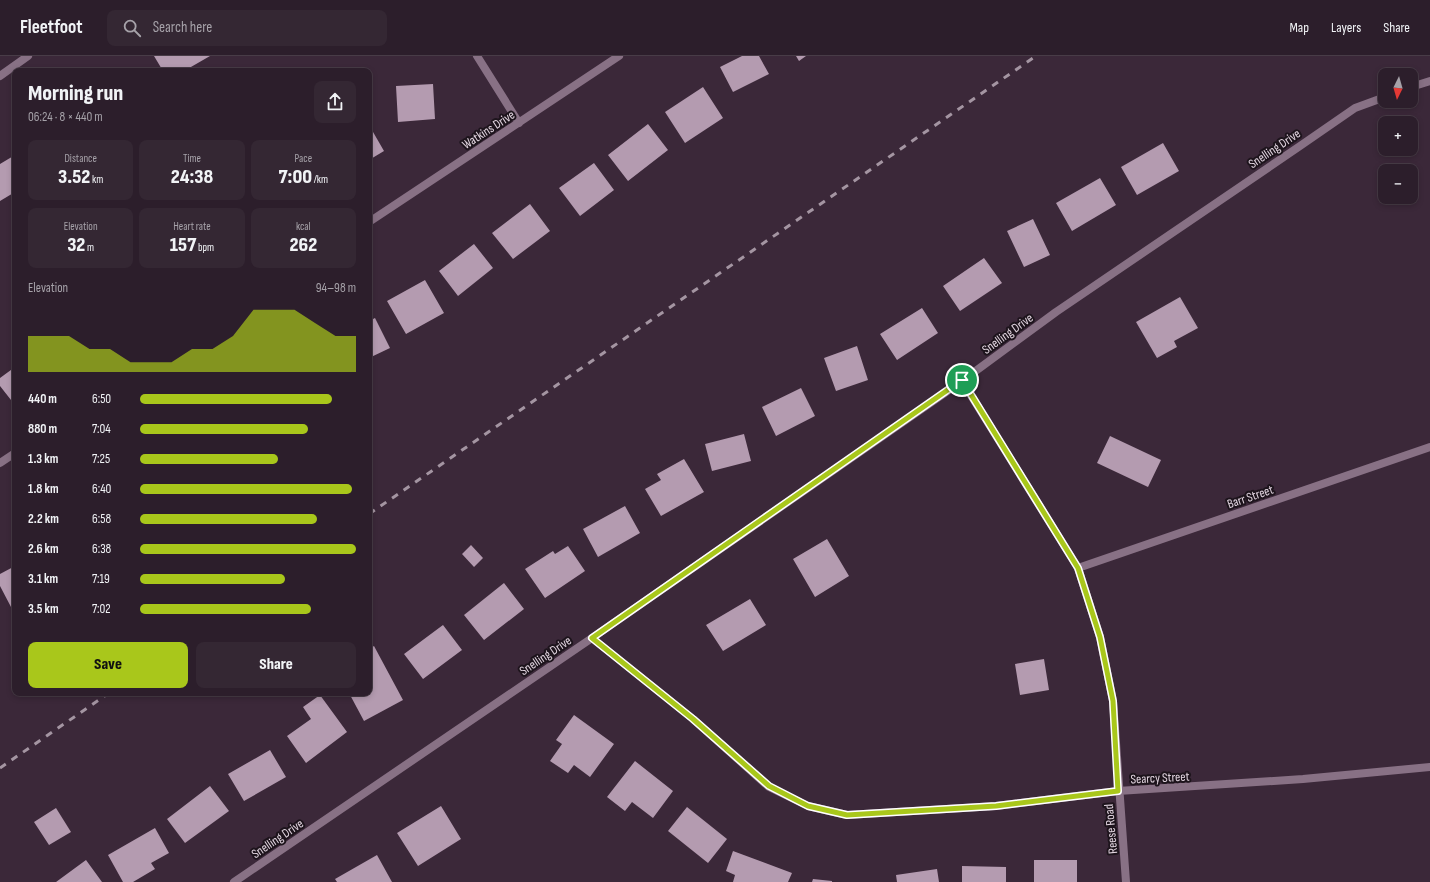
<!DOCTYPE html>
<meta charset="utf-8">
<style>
:root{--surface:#2c1e2b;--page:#342733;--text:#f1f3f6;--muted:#a6a2a9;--line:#483c47;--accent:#a9c71b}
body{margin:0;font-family:"Sofia Sans Condensed",sans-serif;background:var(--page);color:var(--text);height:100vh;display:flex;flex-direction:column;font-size:15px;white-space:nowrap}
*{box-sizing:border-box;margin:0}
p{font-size:13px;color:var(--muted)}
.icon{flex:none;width:22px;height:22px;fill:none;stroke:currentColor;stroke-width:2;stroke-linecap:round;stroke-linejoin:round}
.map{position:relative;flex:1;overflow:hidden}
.side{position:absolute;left:12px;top:12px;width:360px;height:628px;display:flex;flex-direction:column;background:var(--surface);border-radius:8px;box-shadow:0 2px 6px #0003,0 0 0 1px var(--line)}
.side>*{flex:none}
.needle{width:26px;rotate:185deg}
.controls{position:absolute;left:1378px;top:12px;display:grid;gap:8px}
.controls a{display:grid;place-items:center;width:40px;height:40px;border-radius:8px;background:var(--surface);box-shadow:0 2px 6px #0003,0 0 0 1px var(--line);font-size:20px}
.pin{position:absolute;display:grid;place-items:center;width:34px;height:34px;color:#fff;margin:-17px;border:2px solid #fff;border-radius:50%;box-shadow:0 1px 4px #0007}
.round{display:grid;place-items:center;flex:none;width:42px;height:42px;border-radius:8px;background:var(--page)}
.overview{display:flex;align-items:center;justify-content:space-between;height:68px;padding:0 16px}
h1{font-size:22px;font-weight:800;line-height:30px}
.stats{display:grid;grid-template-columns:repeat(3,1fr);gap:6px;height:68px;padding:4px 16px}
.stats div{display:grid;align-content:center;border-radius:8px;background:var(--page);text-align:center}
.stats b{font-size:20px;font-weight:800}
.stats small{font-size:11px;font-weight:400}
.stats p{font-size:11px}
.chart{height:112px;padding:8px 16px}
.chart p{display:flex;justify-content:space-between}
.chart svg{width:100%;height:72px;margin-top:4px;fill:var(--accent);opacity:.7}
.cta{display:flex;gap:8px;margin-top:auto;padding:8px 16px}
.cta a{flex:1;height:46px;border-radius:8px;background:var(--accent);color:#111;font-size:16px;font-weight:800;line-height:46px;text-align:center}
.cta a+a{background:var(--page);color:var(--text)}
ul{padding:0 16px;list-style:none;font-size:13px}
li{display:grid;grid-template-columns:64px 48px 1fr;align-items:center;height:30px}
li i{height:10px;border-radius:5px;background:var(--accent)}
header{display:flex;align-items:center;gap:24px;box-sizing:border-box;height:56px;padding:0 20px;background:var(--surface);border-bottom:1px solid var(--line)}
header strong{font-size:19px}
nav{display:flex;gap:22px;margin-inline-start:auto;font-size:14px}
.search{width:280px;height:36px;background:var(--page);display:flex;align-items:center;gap:10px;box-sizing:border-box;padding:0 14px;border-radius:8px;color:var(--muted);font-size:15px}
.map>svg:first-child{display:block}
.building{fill:#b49bb0}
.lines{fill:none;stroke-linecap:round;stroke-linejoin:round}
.street{stroke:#887185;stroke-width:8}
.rail{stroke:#a495a2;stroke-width:3;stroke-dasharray:7 7;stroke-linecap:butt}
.route-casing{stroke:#fff;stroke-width:8}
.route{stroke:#a9c71b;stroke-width:5}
.labels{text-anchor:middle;stroke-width:4;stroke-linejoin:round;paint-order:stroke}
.street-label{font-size:13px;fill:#e2d5e0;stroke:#1d141c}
</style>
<header>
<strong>Fleetfoot</strong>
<div class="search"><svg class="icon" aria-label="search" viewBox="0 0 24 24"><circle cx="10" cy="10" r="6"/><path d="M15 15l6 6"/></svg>Search here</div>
<nav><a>Map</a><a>Layers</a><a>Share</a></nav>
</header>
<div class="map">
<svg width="1430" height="826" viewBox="0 0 1430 826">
<rect width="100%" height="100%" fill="#3b2839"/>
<!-- building -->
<path class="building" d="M154,0H210L184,15H163Z
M742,0H759L769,18L733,36L720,11Z
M796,0H806L799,5Z
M433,28L435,63L398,66L396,30Z
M703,31L723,62L685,87L665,56Z
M648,68L668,94L628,125L608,99Z
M369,69L384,95L369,104Z
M1163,87L1179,115L1137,139L1121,111Z
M15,99V136L0,145V108Z
M594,107L614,134L580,160L559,132Z
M1100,122L1116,149L1072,175L1056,147Z
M530,148L550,175L513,203L492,177Z
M1033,163L1050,199L1024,211L1007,175Z
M474,188L493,212L458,240L439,215Z
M984,202L1002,227L960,255L943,230Z
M425,224L444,257L406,278L387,245Z
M1180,241L1198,272L1174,285L1177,291L1157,302L1136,266Z
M922,252L938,277L897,304L880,278Z
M375,262L390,292L369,302V265Z
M857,290L868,324L836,335L824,302Z
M15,311V341L11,344L0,330V322Z
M801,332L815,360L776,380L762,351Z
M744,378L751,405L712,415L705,388Z
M1110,380L1161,404L1148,431L1097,407Z
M684,403L704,436L661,460L645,433L661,424L657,418Z
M625,450L640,477L598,501L583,473Z
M827,483L849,520L815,541L793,503Z
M471,489L483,502L474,511L462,498Z
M568,490L585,515L545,542L525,513L553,495L555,498Z
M15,510V549L11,551L0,530V518Z
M504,527L524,553L484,584L464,559Z
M750,543L766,569L723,595L706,569Z
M443,569L462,594L423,623L404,598Z
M374,590L403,644L364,665L349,637H369V593Z
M1044,603L1049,634L1020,639L1015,608Z
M320,639L347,676L306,707L287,680L311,663L303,651Z
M574,659L614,688L590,721L574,709L568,717L550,705L562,688L556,684Z
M270,694L286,721L244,745L228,718Z
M635,705L673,735L653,762L632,746L625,755L607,741Z
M210,730L229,755L185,787L167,763Z
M441,750L461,783L418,810L397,777Z
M687,751L727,783L708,807L668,775Z
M56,752L71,776L49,789L34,766Z
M155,772L169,797L151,807L155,813L133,826H123L108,799Z
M733,795L792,817L788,826H733L735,819L726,815Z
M377,799L392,826H337L335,823Z
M86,804L102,826H56Z
M1034,804H1077V826H1034Z
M962,810L1006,811V826H962Z
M937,813L939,826H897L896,819Z
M813,823L832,825V826H812Z"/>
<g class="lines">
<!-- street -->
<path class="street" d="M477,0L519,67
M0,20L28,0
M1411,31L1430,25
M369,166L619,0
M962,325L1078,512L1100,581L1113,645L1126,826
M0,407L15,397
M1078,512L1430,391
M592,582L693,663L769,731L808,750L847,759L996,750L1118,735L1303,723L1430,711
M234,826L592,582L962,325L1056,256L1300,90L1355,52L1385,41"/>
<!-- rail -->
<path class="rail" d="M369,458L1036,0
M0,712L109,637"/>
</g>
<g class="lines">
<!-- route casing -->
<g class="route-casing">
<path id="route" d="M962,324L1078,512L1100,581L1113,645L1118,735L996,750L847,759L808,750L769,730L693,663L592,582Z"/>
</g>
<!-- route -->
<use href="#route" class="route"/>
</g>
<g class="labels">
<!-- street labels -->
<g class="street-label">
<text transform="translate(488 73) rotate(-33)" y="5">Watkins Drive</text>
<text transform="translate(1274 92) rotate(-34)" y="5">Snelling Drive</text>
<text transform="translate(1007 277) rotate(-36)" y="5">Snelling Drive</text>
<text transform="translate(1250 440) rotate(-19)" y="5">Barr Street</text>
<text transform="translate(545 599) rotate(-34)" y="5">Snelling Drive</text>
<text transform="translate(1160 721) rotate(-3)" y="5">Searcy Street</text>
<text transform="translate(1110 773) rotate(-95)" y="5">Reese Road</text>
<text transform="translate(277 782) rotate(-34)" y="5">Snelling Drive</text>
</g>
</g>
</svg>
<div class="controls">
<a><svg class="needle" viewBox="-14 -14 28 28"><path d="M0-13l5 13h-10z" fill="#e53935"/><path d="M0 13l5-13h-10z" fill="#a6a2a9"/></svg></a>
<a>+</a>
<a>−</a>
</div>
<div class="pin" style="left:962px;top:324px;background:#1e9e55"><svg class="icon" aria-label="arrive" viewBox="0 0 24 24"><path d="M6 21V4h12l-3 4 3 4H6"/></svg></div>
<section class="side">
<div class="overview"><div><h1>Morning run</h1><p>06:24 · 8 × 440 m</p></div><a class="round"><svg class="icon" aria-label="share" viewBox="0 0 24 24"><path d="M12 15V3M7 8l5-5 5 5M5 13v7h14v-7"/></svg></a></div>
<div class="stats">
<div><p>Distance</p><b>3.52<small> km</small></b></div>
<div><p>Time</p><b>24:38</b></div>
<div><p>Pace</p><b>7:00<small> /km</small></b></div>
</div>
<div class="stats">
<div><p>Elevation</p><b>32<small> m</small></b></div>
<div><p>Heart rate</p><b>157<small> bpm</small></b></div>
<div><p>kcal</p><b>262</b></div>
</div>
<div class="chart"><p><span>Elevation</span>94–98 m</p>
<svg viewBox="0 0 160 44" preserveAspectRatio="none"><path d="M0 44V22L10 22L20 22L30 30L40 30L50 38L60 38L70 38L80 30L90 30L100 22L110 6L120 6L130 6L140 14L150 22L160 22V44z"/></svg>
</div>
<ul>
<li><b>440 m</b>6:50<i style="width:89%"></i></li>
<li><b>880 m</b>7:04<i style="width:78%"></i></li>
<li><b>1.3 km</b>7:25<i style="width:64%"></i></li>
<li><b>1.8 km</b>6:40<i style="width:98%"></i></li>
<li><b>2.2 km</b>6:58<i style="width:82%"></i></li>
<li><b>2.6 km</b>6:38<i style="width:100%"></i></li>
<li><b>3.1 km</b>7:19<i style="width:67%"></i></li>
<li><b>3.5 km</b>7:02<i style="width:79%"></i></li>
</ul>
<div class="cta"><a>Save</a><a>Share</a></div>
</section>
</div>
